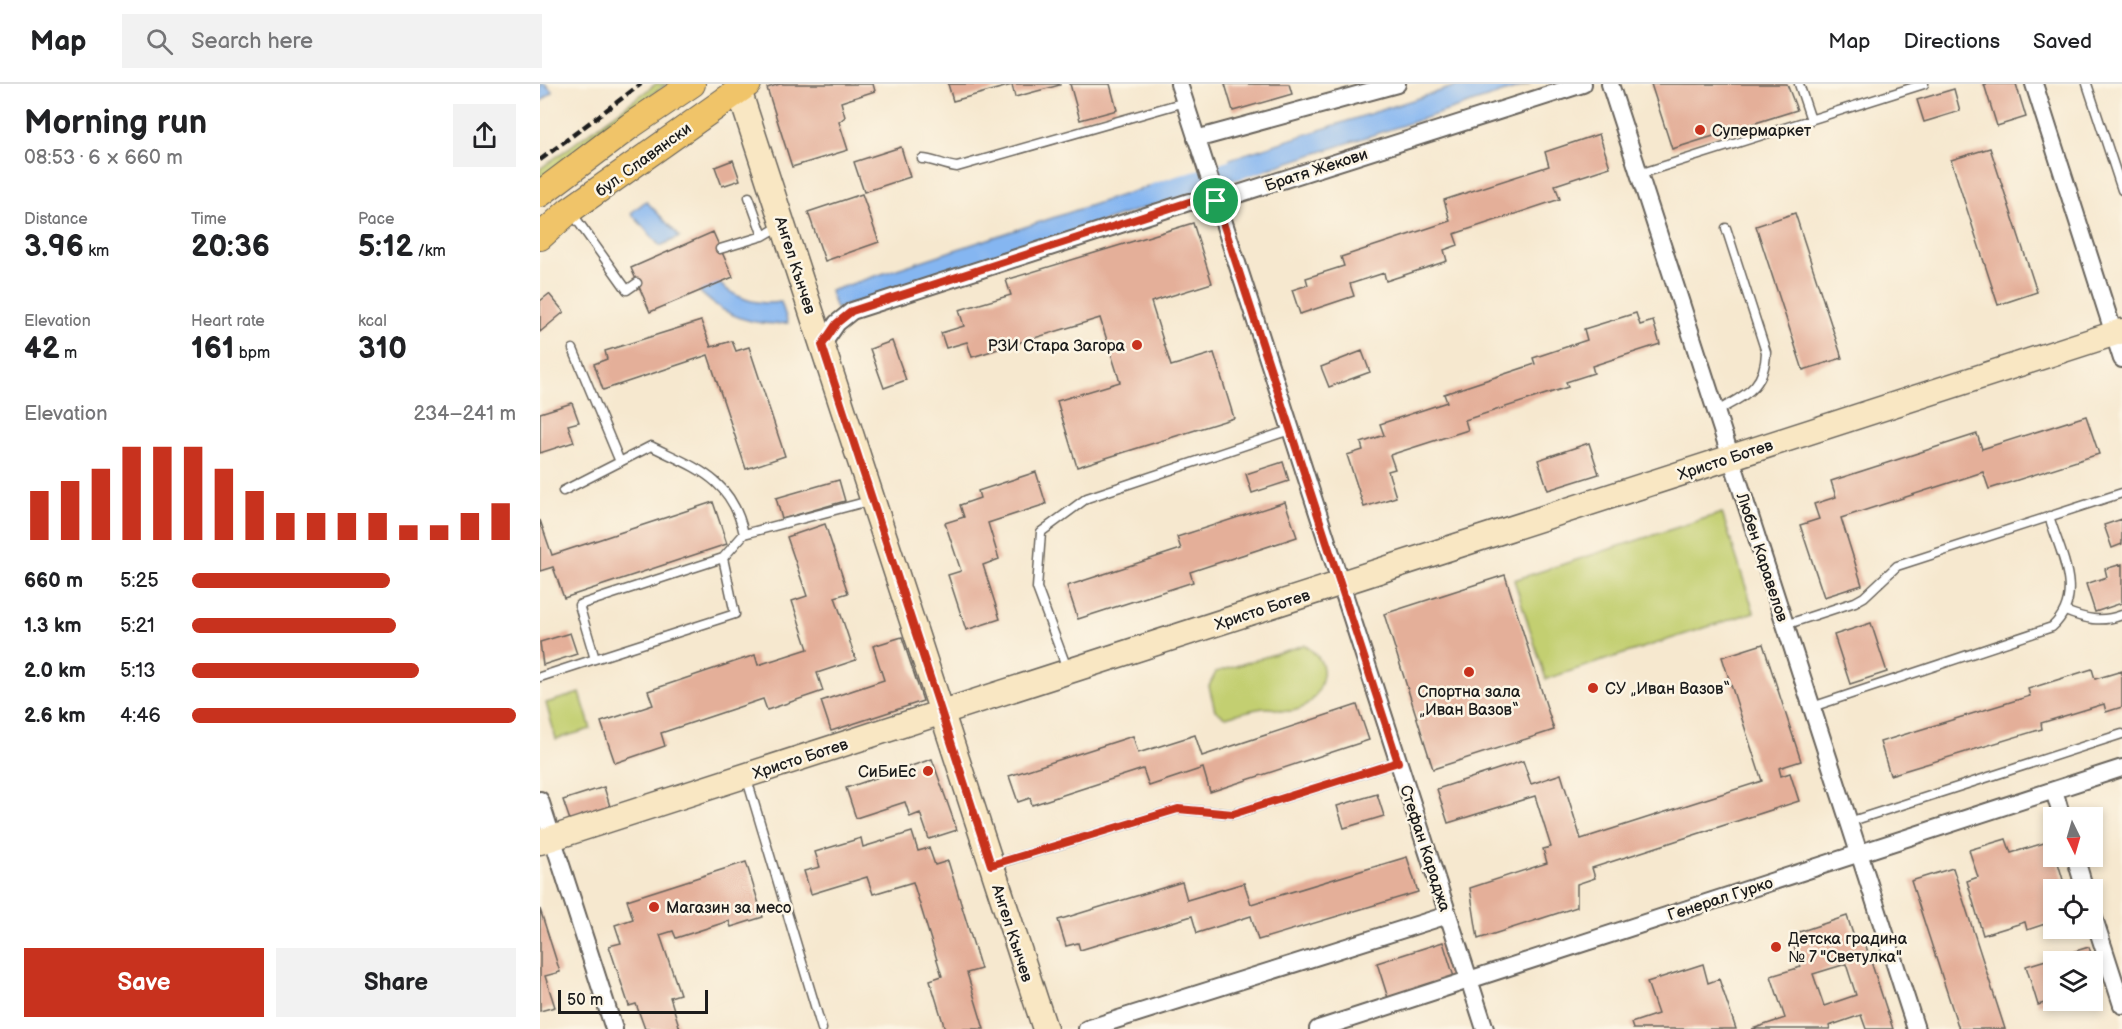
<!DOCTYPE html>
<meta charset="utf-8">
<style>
:root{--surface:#fff;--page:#f2f2f2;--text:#202124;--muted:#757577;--line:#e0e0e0;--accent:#c8321e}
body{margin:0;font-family:"Balsamiq Sans",sans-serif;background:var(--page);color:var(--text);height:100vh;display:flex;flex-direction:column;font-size:22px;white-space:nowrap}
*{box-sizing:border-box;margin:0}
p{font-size:20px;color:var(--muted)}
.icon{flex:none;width:33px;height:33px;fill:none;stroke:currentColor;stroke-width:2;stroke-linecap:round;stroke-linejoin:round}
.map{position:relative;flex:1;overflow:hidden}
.side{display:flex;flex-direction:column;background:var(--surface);width:540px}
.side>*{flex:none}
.needle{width:39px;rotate:175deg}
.tools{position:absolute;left:1503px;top:723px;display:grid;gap:12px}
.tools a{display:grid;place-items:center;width:60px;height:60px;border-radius:0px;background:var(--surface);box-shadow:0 3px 9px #0003;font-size:30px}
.scale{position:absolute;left:18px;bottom:15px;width:150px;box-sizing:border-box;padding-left:6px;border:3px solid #1c1c1c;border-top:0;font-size:16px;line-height:21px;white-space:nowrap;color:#1c1c1c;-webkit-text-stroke:4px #fcf5e5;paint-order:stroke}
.pin{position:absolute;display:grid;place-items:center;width:51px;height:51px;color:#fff;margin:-26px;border:3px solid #fff;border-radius:50%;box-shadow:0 2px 6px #0007}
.round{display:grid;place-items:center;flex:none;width:63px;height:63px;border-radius:0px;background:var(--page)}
.overview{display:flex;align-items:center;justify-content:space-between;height:102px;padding:0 24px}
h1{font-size:33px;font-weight:600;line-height:45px}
.metrics{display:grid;grid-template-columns:repeat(3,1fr);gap:9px;height:102px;padding:6px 24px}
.metrics div{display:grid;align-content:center}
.metrics b{font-size:30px;font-weight:600}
.metrics small{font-size:16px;font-weight:400}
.metrics p{font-size:16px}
.chart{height:168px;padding:12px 24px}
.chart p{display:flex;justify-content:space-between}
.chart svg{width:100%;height:108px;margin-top:6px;stroke:var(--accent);stroke-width:6}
.action{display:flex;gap:12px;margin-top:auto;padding:12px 24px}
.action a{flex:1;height:69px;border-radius:0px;background:var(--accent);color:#fff;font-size:24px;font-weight:600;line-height:69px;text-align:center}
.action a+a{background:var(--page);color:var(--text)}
ul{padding:0 24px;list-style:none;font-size:20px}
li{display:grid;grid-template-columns:96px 72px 1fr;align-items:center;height:45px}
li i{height:15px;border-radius:8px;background:var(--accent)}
header{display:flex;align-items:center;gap:36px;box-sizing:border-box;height:84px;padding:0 30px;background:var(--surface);border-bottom:2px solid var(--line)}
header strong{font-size:28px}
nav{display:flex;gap:33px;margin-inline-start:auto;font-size:21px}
.search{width:420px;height:54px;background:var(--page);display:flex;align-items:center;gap:15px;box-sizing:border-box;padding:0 21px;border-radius:0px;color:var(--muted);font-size:22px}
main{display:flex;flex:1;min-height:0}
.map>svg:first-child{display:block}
.green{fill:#c3cf71;stroke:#707646;stroke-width:1.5}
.water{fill:#85b6f1;stroke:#506986;stroke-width:1.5}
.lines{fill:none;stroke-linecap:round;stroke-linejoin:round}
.canal{stroke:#85b6f1;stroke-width:21}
.building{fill:#e4af99;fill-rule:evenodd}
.lane-casing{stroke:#68635b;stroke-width:11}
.street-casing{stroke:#68635b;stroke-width:20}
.secondary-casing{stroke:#68635b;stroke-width:27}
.primary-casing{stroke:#68635b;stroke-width:28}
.lane{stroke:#fff;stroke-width:8}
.street{stroke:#fff;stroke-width:16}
.secondary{stroke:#f9e7c3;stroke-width:24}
.primary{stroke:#f0c469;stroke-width:26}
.rail{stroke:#1c1c1c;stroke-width:4.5;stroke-dasharray:9 4.5;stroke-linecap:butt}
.route-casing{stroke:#fff;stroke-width:12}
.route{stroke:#c8321e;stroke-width:8}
.poi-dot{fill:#c8321e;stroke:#fcf5e5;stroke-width:2}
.labels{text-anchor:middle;stroke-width:5;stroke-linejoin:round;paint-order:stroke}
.poi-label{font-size:16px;fill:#1c1c1c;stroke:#fcf5e5;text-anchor:start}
.street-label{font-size:16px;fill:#1c1c1c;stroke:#fcf5e5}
</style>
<header>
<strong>Map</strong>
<div class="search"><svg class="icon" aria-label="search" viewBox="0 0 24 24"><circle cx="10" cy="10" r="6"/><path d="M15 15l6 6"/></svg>Search here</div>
<nav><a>Map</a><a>Directions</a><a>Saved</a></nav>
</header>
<main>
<section class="side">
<div class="overview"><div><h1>Morning run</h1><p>08:53 · 6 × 660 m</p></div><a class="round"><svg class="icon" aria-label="share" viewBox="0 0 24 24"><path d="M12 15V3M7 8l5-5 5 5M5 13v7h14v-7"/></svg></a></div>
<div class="metrics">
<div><p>Distance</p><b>3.96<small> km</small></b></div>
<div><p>Time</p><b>20:36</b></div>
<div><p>Pace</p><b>5:12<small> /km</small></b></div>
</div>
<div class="metrics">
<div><p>Elevation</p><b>42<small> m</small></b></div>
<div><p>Heart rate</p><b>161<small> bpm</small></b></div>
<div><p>kcal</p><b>310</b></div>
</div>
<div class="chart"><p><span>Elevation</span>234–241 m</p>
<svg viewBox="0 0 160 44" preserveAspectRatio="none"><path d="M5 44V24M15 44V20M25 44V15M35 44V6M45 44V6M55 44V6M65 44V15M75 44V24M85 44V33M95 44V33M105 44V33M115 44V33M125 44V38M135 44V38M145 44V33M155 44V29"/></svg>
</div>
<ul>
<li><b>660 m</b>5:25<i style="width:61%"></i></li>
<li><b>1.3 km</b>5:21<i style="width:63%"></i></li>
<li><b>2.0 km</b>5:13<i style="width:70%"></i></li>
<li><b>2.6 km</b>4:46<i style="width:100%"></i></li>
</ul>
<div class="action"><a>Save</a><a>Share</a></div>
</section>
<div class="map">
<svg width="1582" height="945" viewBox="0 0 1582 945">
<rect width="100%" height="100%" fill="#fcf5e5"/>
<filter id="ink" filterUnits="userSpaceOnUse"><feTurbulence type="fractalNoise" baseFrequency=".0167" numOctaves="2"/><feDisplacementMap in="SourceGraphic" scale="12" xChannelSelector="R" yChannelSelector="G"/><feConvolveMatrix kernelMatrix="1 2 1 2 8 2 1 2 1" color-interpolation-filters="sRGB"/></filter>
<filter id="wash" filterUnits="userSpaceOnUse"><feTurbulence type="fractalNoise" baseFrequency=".008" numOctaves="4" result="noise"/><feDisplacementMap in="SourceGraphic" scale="24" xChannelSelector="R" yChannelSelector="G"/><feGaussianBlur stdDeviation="1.35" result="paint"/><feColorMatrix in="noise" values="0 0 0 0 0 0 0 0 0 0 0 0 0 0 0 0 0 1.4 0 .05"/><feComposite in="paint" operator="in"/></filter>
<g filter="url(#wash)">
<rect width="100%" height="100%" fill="#f6e8cf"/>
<!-- green -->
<path class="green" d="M116,0H127L67,41L0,95V85Z
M1182,429L1214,528L1006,595L974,496Z
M764,561C774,567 785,578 783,591C780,611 767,629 744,627C738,626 732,623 725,624C712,625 698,630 685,633L675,626L669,602L676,588Z
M40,609L51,645L16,655L6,619Z"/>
<!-- water -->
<path class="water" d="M0,0H5L13,8L0,18Z
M922,0H990L697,95L690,75Z
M640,92L646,110L296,225L290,207Z
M106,117L140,153L120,162L91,129Z
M176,196C193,214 217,222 241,218L248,239C211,243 180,230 155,203Z"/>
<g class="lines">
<!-- canal -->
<path class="canal" d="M616,110L720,77"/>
</g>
<g id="blocks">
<!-- building -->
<path class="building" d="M240,0H333L335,7L301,18L305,33L299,38L308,66L252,83L227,4Z
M408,0H520V1L475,13L472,1L413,17Z
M530,0H570L577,26L540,36Z
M685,0H749L752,10L693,27Z
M1111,0H1247L1257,26L1132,65Z
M1444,0H1476L1486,33L1457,42Z
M1414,5L1420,27L1384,38L1377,16Z
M1059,50L1070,83L1015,101L1020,115L914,150L918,161L904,166L907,177L846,197L844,189L810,200L814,212L760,230L752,206L768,201L766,194L804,182L801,173L910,137L904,116L1009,82L1005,68Z
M361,63L370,93L324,108L314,78Z
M1450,64L1497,208L1458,221L1411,76Z
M193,76L200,96L182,102L175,83Z
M322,110L339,158L285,177L268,128Z
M1255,129L1302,274L1263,286L1216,142Z
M653,139L672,199L611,218L631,282L674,269L694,334L537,383L517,317L580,298L560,234L432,273L427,258L406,264L401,249L424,242L419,226L471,211L466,196Z
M173,148L193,193L110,228L91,184Z
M9,210L24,228L0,248V217Z
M1096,229L1100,241L1113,237L1120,260L1052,282L1054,289L1026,298L1028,303L925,336L928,346L850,371L855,385L848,387L856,413L824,423L807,371L823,366L821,359L844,351L840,340L907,318L904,310L995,280L993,274L1047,256L1044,245Z
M161,237L171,263L192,257L196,267L209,263L245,372L206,385L168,271L63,306L54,280L67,275L65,267Z
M352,257L366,296L344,304L330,265Z
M822,267L830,288L789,303L781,283Z
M32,319L39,338L28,341L34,358L0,369V329Z
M1546,332L1559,370L1449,405L1443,388L1301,434L1322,501L1284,513L1260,441L1279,435L1274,420L1296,413L1291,397L1437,350L1442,365Z
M1049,359L1059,390L1008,406L998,376Z
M743,378L749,397L712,409L706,390Z
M496,388L506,420L448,439L459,475L443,481L460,535L426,546L408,491L421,487L405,439L424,433L420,421L440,414L438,407Z
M299,396L305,417L242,435L236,414Z
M173,418L187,460L24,514L13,483L0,487V436L12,471Z
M745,418L757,453L650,488L653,498L538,535L527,502L641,465L637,453Z
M1582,435V460L1572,464L1564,441Z
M285,440L308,509L295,513L316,576L277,589L283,607L227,626L223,615L121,649L125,662L75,679L61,638L113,621L108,607L215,571L218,581L268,565L252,517L267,512L247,453Z
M1582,480V519L1555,528L1546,500L1567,493L1565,485Z
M965,491L1014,646L893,685L844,530Z
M1331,539L1347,588L1310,600L1294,551Z
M30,549L37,570L3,581L0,558Z
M362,553L383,617L291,647L281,617L344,596L333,562Z
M1223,560L1261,677L1239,684L1241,692L1250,689L1259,717L1052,784L1055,794L1037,800V823L938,855L930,804L1007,779L1003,765L1011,763L995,712L908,739L897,705L983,677L991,700L1021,690L1041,755L1222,697L1182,573Z
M1552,585L1555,595L1582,587V623L1566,628L1564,620L1501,639L1502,645L1350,691L1340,658L1490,612L1488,605Z
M817,621L829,656L670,708L663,684L609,702L603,685L492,721L490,714L478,718L469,692L593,652L598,669L655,651L662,672Z
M392,675L417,746L389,755L380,729L370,733L365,718L316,734L306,704Z
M64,703L72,729L32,742L23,716Z
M837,710L844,732L804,744L797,722Z
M372,748L378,767L389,764L395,781L408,777L441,885L427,889L444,945H405L390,896L402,892L373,798L333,810L327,793L271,810L264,787L280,783L275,768L321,754L323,763Z
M1466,755L1471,769L1511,757L1514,772H1516L1526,806H1514V837L1487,846L1485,838L1443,851L1427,797L1438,793L1429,766Z
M867,773L878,808L718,856L711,832L657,849L652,832L540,866L538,859L526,862L518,836L642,798L647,816L704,799L711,820Z
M206,778L223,833L191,843L189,837L136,854L133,847L120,851L140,910L130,913L140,945H105L96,920L89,922L69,862L81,859L75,841L93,835L87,816Z
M1413,784L1465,945H1419L1371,797Z
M0,825L20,888L5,892L15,923L0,927Z
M1307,832L1315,856L1323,853L1353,945H1326L1321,931L1289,942L1290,945H1212L1245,934L1231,892L1261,883L1250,851ZM1306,880L1316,911L1284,922L1273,890Z
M903,858L914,893L848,914L837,879Z
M1549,863L1561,901L1552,904V878H1514V916L1498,921L1486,882Z
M1163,880L1168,899L1179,895L1196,945H1093L1091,939L1118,930L1107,898Z"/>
</g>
</g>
<g filter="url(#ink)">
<use href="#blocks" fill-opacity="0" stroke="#68635b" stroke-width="1.5"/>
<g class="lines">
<!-- lane casing -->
<g class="lane-casing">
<path id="lane" d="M1259,0L1271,36
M1547,0L1582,106
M382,75C389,74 406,82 417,83L645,18
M1099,90L1384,0
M209,113L223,152
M32,129L87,206L97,199
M180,165L223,152L240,142
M33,265L80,378
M1176,328C1204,311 1225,305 1226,268L1186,144
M23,407L111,362C158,385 192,395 204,450L329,417
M183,474L195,530L55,575L39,521L183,474L204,450
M1525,527C1545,535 1561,539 1582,531
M1245,541L1315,518L1324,513L1357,482L1582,409
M528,587L497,504L501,448L547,414L750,346
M0,593L55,575
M1272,623L1512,543C1546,512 1520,469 1509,432
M206,692L282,945
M1309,738L1582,650
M455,780L638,725L693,730L858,678"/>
</g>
<!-- street casing -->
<g class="street-casing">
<path id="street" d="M639,0L945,945
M1070,0L1376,945
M1494,0L1582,275
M656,55L857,0
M282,261L297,239L312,227L649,118L676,117L1043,0
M1514,706L1522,734
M0,716L74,945
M1535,772L1545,806
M1552,828L1582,921
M547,945L908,831
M778,945L1582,684"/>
</g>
<!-- secondary casing -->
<g class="secondary-casing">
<path id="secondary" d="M197,0L505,945
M0,758L1582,247"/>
</g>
<!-- primary casing -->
<g class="primary-casing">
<path id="primary" d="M0,110L90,42L152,0
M0,153L30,126L208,0"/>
</g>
<!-- lane -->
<use href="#lane" class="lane"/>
<!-- street -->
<use href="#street" class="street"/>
<!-- secondary -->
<use href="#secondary" class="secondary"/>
<!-- primary -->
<use href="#primary" class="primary"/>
<!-- rail -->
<path class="rail" d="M0,76L101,0"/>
</g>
</g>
<g class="lines" filter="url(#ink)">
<!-- route casing -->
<g class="route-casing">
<path id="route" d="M676,117L858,678L693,730L638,725L451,781L282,261L297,239L312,227L649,118Z"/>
</g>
<!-- route -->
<use href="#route" class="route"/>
</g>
<!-- markers -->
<g class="poi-dot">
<circle cx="1160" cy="46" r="6"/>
<circle cx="597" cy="261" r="6"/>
<circle cx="929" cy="588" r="6"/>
<circle cx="1053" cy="604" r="6"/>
<circle cx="388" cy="687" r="6"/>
<circle cx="114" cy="823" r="6"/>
<circle cx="1236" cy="863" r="6"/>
</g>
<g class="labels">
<!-- poi labels -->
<g class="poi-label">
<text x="1172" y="52">Супермаркет</text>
<text x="585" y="267" text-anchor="end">РЗИ Стара Загора</text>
<text x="1065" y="610">СУ „Иван Вазов“</text>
<text x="929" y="613" text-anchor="middle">Спортна зала<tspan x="929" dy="18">„Иван Вазов“</tspan></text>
<text x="376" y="693" text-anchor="end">СиБиЕс</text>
<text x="126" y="829">Магазин за месо</text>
<text x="1248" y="860">Детска градина<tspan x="1248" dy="18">№ 7 "Светулка"</tspan></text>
</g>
<!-- street labels -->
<g class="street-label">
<text transform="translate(103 75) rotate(-36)" y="6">бул. Славянски</text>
<text transform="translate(776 85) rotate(-18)" y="6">Братя Жекови</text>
<text transform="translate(256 181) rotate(72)" y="6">Ангел Кънчев</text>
<text transform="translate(1185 375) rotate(-18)" y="6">Христо Ботев</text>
<text transform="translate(1223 473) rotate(72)" y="6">Любен Каравелов</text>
<text transform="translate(722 525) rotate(-18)" y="6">Христо Ботев</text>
<text transform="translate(260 674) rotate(-18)" y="6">Христо Ботев</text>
<text transform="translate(886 764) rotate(72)" y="6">Стефан Караджа</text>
<text transform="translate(1180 814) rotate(-18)" y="6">Генерал Гурко</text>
<text transform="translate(473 849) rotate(72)" y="6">Ангел Кънчев</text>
</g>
</g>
</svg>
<div class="tools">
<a><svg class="needle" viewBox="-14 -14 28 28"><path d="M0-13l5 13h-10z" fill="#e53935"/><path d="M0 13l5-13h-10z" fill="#757577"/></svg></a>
<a><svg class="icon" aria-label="locate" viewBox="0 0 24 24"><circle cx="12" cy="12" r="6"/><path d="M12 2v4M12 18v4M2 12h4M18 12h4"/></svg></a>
<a><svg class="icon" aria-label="layers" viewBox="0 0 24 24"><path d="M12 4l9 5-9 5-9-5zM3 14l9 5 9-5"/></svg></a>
</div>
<div class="scale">50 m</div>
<div class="pin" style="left:676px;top:117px;background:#1e9e55"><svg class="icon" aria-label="arrive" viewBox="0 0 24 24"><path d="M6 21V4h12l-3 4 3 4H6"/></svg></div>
</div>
</main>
